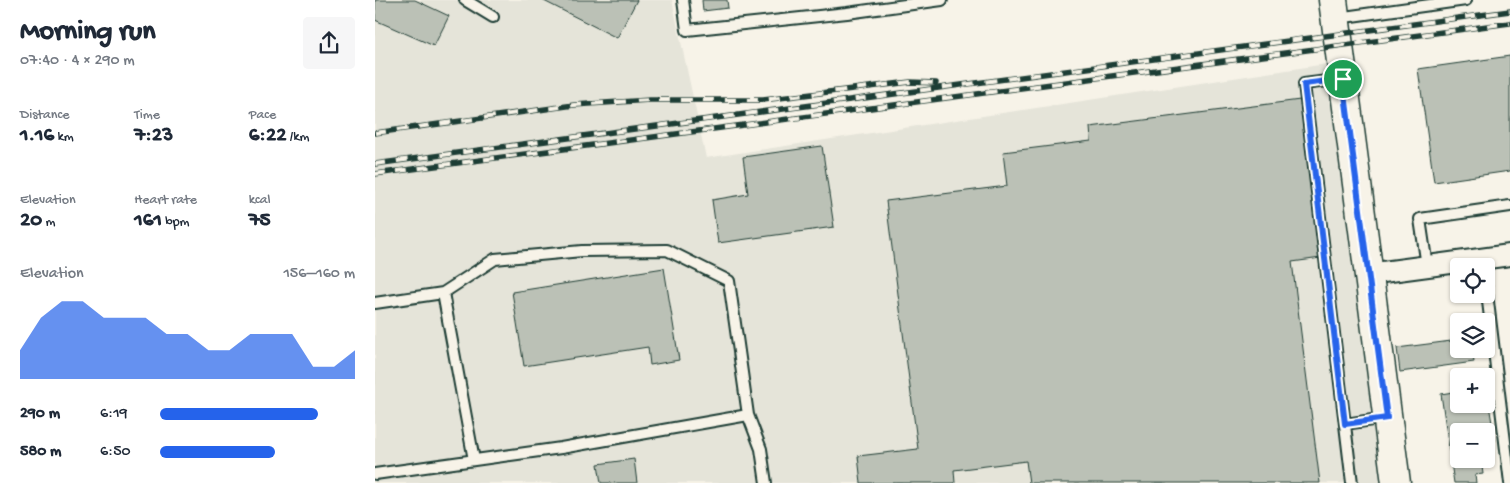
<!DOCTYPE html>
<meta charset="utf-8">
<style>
:root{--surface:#fff;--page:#f6f6f7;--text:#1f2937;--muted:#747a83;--accent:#2563eb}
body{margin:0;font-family:"Gochi Hand",sans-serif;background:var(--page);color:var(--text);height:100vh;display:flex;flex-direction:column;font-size:19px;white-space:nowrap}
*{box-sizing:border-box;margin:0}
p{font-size:16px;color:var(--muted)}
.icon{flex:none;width:28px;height:28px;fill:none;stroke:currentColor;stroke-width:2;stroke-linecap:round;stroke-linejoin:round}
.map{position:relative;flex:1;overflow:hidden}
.details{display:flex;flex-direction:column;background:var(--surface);width:375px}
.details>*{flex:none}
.tools{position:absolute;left:1075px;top:258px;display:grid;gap:10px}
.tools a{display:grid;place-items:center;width:45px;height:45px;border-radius:5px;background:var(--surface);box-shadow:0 1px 4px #0004;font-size:25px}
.pin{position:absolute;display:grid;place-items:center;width:42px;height:42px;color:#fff;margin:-21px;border:2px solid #fff;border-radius:50%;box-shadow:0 1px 5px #0007}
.round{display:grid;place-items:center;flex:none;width:52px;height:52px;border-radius:5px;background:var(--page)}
.summary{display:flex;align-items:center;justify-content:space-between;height:85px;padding:0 20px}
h1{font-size:28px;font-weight:700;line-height:38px}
.metrics{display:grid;grid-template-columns:repeat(3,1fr);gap:8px;height:85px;padding:5px 20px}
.metrics div{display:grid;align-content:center}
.metrics b{font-size:21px;font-weight:700}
.metrics small{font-size:14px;font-weight:400}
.metrics p{font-size:14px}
.chart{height:140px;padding:10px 20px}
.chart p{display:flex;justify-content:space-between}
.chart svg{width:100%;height:90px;margin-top:5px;fill:var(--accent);opacity:.7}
ul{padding:0 20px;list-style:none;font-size:16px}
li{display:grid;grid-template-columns:80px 60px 1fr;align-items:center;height:38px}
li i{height:12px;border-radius:6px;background:var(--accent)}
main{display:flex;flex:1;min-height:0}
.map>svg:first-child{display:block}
.built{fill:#e5e4d9}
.building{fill:#bbc1b6;stroke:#1f3d34}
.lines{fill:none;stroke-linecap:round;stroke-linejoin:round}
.lane-casing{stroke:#1f3d34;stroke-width:14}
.street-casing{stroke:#1f3d34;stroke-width:24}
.secondary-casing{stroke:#1f3d34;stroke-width:31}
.lane{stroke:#f7f3e8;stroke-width:10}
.street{stroke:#f7f3e8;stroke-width:20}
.secondary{stroke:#f7f3e8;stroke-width:28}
.rail-casing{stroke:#1f3d34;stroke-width:5.5}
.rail{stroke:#f7f3e8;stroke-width:4;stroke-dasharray:11;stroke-linecap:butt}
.route-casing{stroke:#fff;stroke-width:10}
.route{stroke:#2563eb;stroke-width:6}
</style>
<main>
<section class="details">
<div class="summary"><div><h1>Morning run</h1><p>07:40 · 4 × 290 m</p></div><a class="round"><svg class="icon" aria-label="share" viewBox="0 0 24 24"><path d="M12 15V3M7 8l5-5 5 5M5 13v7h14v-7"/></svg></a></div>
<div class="metrics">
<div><p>Distance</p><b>1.16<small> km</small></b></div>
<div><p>Time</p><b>7:23</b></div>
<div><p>Pace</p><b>6:22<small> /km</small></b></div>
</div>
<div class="metrics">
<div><p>Elevation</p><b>20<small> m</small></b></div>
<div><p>Heart rate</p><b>161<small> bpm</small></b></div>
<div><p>kcal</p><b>75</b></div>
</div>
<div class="chart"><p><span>Elevation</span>156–160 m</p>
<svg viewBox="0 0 160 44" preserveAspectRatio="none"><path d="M0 44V30L10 14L20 6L30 6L40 14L50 14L60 14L70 22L80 22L90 30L100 30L110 22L120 22L130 22L140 38L150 38L160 30V44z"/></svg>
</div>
<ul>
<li><b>290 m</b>6:19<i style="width:81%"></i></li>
<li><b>580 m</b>6:50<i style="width:59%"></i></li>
</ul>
</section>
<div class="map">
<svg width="1135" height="483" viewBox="0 0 1135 483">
<rect width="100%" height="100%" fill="#f7f3e8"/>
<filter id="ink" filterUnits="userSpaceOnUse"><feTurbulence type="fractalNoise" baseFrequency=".02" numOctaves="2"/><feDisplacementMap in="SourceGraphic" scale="10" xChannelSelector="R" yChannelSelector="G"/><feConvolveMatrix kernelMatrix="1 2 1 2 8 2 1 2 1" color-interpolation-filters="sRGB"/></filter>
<g filter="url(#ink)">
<!-- built -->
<path class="built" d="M0,0H297L331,158L951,64L1007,483H0Z"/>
<!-- building -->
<path class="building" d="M0,0H40L74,16L59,46L0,20Z
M167,0H262L242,38Z
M327,0H352L353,8L328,11Z
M1135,56V171L1059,182L1043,69Z
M925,100L946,258L917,262L945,483H654L651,461L579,470L580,483H486L483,456L543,449L511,201L632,186L628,152L716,141L715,127Z
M447,146L459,227L343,243L337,200L373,194L368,157Z
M289,268L304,360L275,365L273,347L149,366L137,292Z
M1084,340V349H1097L1099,362L1025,372L1022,348Z
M1111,387L1120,441L1111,443V431H1084V459H1106L1108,474L1100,475L1101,483H1079L1066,394L1084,391V404H1111Z
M259,459L262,483H226L223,464Z"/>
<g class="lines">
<!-- lane casing -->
<g class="lane-casing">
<path id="lane" d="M90,0L118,17
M308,0L312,30L472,13L567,0
M962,18L1091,0
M968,79L929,84L977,483
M1052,266L1045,219L1135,206
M1111,285L1135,483
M68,293L120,259L207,251L292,250L354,281L373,415
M0,303L68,293L99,460
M970,424L1011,418
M0,474L186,448L373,415L386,449L391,483"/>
</g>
<!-- street casing -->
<g class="street-casing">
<path id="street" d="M993,274L1135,255"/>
</g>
<!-- secondary casing -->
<g class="secondary-casing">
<path id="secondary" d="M958,0L1021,483"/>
</g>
<!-- lane -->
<use href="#lane" class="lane"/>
<!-- street -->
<use href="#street" class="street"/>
<!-- secondary -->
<use href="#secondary" class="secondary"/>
<!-- rail casing -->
<g class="rail-casing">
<path id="rail" d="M0,133L199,105L275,100H388L535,82L561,83
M0,164L1135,11
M0,174L1135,23"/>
</g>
<!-- rail -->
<use href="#rail" class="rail"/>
</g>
</g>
<g class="lines" filter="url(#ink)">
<!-- route casing -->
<g class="route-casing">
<path id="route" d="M968,79L1012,418L970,424L929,84Z"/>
</g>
<!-- route -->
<use href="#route" class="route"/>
</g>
</svg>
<div class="tools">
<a><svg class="icon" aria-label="locate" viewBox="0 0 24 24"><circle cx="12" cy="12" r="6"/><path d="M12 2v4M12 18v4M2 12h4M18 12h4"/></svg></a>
<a><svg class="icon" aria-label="layers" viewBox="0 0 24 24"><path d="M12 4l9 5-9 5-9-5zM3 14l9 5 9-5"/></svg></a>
<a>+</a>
<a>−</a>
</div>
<div class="pin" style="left:968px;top:79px;background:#1e9e55"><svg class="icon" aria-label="arrive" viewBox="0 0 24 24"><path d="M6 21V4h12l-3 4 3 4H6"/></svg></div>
</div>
</main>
